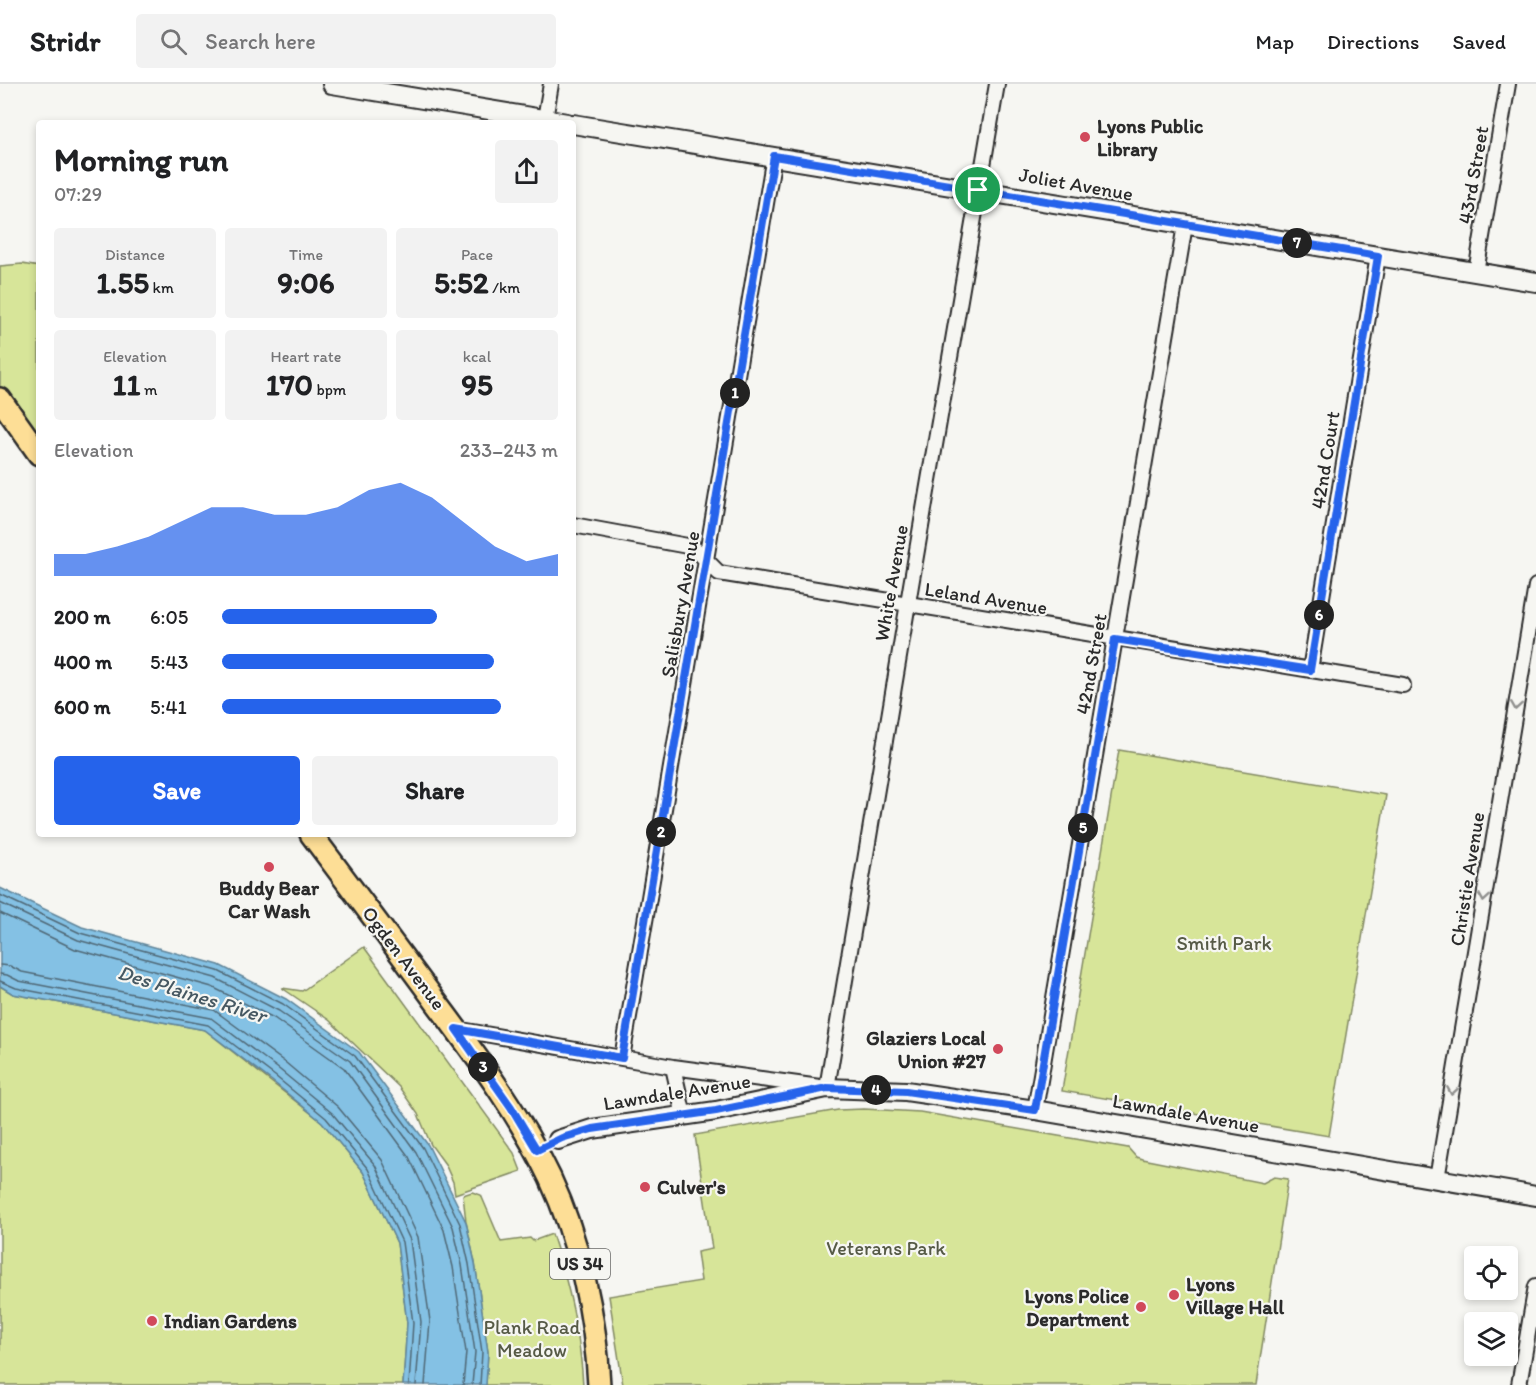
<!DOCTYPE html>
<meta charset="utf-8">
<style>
:root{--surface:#fff;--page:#f2f2f2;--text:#202124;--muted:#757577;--line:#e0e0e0;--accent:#2563eb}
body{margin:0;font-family:Itim,sans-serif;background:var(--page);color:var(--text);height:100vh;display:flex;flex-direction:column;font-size:22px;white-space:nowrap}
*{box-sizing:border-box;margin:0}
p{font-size:20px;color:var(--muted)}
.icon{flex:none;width:33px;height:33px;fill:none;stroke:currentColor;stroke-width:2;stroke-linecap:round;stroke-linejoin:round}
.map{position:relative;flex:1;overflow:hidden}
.panel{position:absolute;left:36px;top:36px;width:540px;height:717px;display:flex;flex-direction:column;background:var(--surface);border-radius:6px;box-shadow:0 3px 9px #0003}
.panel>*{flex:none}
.fabs{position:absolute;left:1464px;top:1162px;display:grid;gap:12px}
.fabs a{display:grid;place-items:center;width:54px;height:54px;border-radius:6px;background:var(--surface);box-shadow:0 3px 9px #0003;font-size:30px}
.pin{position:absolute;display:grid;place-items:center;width:51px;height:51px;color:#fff;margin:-26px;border:3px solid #fff;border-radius:50%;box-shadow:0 2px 6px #0007}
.km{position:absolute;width:30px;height:30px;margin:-15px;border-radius:50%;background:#222;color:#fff;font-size:16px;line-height:30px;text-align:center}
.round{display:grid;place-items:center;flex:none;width:63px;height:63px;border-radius:6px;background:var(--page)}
.headline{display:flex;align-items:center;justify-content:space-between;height:102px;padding:0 18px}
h1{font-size:33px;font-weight:800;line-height:45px}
.figures{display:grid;grid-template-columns:repeat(3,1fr);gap:9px;height:102px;padding:6px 18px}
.figures div{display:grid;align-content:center;border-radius:6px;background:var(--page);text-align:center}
.figures b{font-size:30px;font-weight:800}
.figures small{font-size:16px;font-weight:400}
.figures p{font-size:16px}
.chart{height:168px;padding:12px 18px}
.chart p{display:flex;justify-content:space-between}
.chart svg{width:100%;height:108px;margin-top:6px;fill:var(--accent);opacity:.7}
.primary-button{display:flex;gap:12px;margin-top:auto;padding:12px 18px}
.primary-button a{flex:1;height:69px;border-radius:6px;background:var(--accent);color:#fff;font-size:24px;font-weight:800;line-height:69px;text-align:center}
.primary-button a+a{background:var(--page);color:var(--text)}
ul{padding:0 18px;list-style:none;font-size:20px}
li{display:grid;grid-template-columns:96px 72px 1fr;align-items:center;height:45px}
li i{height:15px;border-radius:8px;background:var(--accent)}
header{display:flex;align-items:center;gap:36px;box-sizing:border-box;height:84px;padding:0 30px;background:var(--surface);border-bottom:2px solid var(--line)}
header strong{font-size:28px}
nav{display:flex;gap:33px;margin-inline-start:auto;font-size:21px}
.search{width:420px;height:54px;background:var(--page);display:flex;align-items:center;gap:15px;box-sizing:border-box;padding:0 21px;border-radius:6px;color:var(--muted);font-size:22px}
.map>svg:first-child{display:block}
.green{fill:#d7e599;stroke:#818862;stroke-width:1.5}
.water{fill:#84c1e4;stroke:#60859a;stroke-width:1.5}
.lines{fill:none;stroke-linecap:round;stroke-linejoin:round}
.shore{stroke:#4f6775;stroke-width:1.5}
.street-casing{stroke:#2b2b2b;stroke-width:18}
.secondary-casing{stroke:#2b2b2b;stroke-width:22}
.primary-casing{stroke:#2b2b2b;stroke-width:26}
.street{stroke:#f6f6f2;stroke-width:14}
.secondary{stroke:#f6f6f2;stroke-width:18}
.primary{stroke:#fdde96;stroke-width:21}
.oneway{stroke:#90908e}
.route-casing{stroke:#fff;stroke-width:12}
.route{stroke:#2563eb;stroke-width:8}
.poi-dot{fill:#d1495b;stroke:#f6f6f2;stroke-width:2}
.labels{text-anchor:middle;stroke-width:4.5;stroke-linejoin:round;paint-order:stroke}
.shield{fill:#f6f6f2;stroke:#686867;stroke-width:1.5}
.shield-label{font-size:18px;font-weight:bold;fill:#2b2b2b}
.poi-label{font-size:20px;font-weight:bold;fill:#2b2b2b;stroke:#f6f6f2;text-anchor:start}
.street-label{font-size:20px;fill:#2b2b2b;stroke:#f6f6f2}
.park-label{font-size:20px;fill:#565a46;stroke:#f6f6f2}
.water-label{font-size:21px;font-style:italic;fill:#465862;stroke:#f6f6f2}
</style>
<header>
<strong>Stridr</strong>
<div class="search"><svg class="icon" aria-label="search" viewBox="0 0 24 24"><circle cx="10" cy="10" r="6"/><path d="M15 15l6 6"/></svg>Search here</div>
<nav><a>Map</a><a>Directions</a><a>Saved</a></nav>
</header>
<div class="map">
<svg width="1536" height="1301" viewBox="0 0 1536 1301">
<rect width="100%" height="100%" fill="#f6f6f2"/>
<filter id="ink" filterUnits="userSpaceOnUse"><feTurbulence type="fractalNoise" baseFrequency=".0167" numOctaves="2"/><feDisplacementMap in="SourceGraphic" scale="12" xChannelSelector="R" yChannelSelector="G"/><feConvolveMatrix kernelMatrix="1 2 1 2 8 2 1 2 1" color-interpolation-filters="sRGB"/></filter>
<g filter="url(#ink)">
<!-- green -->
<path class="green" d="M22,180L39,183V364L0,309V182Z
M1119,666L1386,711L1329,1052L1062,1007Z
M364,863L514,1069L521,1087L455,1110L453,1098L445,1080L431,1061L418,1030L399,1003L329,936L282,904L302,907Z
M0,902L13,910L205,946L322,1038L363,1088L397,1159L407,1239L403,1301H0Z
M864,1025L920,1028L1128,1064L1136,1073L1142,1075L1263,1099L1274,1093L1288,1095L1256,1301H623L609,1212L701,1197L697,1168L712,1165L695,1051L838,1026Z
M472,1108L481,1111L501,1158L530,1154L533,1157L552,1150C569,1199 580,1249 583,1301H486L488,1268L475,1179L466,1138L463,1111Z"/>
<!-- water -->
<path class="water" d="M0,804L82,843L219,881L286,915L359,968L428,1061L466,1138L475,1179L488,1268L486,1301H403L407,1239L397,1159L363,1088L322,1038L272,997L205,946L13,910L0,902Z"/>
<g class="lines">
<!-- shore -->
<path class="shore" d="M0,811L80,849L218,887L283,920L355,972L423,1064L460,1140L469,1180L482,1268L480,1301
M0,819L78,856L215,894L279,927L350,977L416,1068L453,1143L462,1181L475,1268L472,1301
M0,829L75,865L212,903L274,934L344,984L409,1073L444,1146L453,1183L466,1268L463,1301
M0,881L10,882L22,888L214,926L286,979L338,1023L382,1076L418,1153L430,1237L425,1301
M0,890L7,891L19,897L211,934L280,986L332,1029L375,1081L410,1156L421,1238L416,1301
M0,897L16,904L208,941L275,992L326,1034L368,1085L402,1158L413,1239L409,1301"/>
<!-- street casing -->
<g class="street-casing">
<path id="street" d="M545,35L551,0
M1476,188L1508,0
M573,441L693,463L719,489L1403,601
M1310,586L1378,172
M456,945L673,983L827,1004L911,501L997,0
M622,974L774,72
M673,983L684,1032
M1035,1026L1185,141
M1437,1095L1536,502
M1519,1301L1536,1202"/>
</g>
<!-- secondary casing -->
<g class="secondary-casing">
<path id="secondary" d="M332,0L567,39
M573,40L1536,198
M558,1056L592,1045L716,1027L827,1004L906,1007L1035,1026L1536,1112"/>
</g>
<!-- primary casing -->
<g class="primary-casing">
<path id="primary" d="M0,315L39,370
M311,750C353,806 395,862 436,918C478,974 520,1031 550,1094C579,1156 596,1233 599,1301"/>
</g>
<!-- street -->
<use href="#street" class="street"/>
<!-- secondary -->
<use href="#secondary" class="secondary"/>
<!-- primary -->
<use href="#primary" class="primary"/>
</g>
<!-- one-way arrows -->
<defs><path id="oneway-chevron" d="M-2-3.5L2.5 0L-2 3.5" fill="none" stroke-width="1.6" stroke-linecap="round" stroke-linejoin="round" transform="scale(1.5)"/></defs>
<g class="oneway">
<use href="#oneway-chevron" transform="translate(1516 622) rotate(99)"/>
<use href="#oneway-chevron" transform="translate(1484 814) rotate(99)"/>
<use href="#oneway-chevron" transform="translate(1452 1007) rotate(99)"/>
</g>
</g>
<g class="lines" filter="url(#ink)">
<!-- route casing -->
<g class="route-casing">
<path id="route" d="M774,72L1378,172L1310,586L1115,555L1035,1026L906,1007L827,1004L716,1027L592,1045L562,1054L537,1066L511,1023L456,945L622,974Z"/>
</g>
<!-- route -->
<use href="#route" class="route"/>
</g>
<!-- markers -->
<g class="poi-dot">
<circle cx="1085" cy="53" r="6"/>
<circle cx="269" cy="783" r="6"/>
<circle cx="998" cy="965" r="6"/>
<circle cx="645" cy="1103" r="6"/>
<circle cx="1174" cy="1211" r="6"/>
<circle cx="1141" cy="1223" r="6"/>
<circle cx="152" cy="1237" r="6"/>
</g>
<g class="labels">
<!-- shield labels -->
<rect class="shield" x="550" y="1165" width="60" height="30" rx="4.5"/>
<g class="shield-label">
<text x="580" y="1186">US 34</text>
</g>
<!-- poi labels -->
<g class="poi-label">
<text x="1097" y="49">Lyons Public<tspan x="1097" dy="23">Library</tspan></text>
<text x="269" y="811" text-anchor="middle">Buddy Bear<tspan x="269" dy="23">Car Wash</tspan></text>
<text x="986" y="961" text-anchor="end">Glaziers Local<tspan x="986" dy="23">Union #27</tspan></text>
<text x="657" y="1110">Culver's</text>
<text x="1186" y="1207">Lyons<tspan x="1186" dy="23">Village Hall</tspan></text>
<text x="1129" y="1219" text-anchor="end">Lyons Police<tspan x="1129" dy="23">Department</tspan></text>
<text x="164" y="1244">Indian Gardens</text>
</g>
<!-- street labels -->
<g class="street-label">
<text transform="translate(1473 91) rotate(-80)" y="7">43rd Street</text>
<text transform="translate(1076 100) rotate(10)" y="7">Joliet Avenue</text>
<text transform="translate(1325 376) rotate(-81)" y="7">42nd Court</text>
<text transform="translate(891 499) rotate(-80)" y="7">White Avenue</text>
<text transform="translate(986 514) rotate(9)" y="7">Leland Avenue</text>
<text transform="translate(680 520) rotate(-80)" y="7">Salisbury Avenue</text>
<text transform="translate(1091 580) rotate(-80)" y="7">42nd Street</text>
<text transform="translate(1467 795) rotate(-81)" y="7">Christie Avenue</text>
<text transform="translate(404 874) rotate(53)" y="7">Ogden Avenue</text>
<text transform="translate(677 1008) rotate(-9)" y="7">Lawndale Avenue</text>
<text transform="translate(1186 1029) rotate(10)" y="7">Lawndale Avenue</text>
</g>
<!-- park labels -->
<g class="park-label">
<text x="1224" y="866">Smith Park</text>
<text x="886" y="1171">Veterans Park</text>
<text x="532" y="1250">Plank Road<tspan x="532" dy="23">Meadow</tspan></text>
</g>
<!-- water labels -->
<g class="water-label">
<text transform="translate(192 910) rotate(17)" y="7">Des Plaines River</text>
</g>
</g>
</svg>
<div class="fabs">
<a><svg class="icon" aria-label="locate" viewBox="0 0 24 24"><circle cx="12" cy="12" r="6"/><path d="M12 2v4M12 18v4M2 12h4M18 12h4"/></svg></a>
<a><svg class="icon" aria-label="layers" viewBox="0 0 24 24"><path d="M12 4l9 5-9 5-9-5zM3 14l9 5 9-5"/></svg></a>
</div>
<div class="pin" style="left:978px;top:106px;background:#1e9e55"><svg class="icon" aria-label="arrive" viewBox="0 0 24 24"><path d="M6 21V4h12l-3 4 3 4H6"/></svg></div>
<b class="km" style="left:735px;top:309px">1</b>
<b class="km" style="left:661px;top:748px">2</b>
<b class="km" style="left:483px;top:983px">3</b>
<b class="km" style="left:876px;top:1006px">4</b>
<b class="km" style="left:1083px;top:744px">5</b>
<b class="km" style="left:1319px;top:531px">6</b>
<b class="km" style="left:1297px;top:159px">7</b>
<section class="panel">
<div class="headline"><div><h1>Morning run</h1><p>07:29</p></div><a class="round"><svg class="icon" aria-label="share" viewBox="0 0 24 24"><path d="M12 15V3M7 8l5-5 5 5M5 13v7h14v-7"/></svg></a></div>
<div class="figures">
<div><p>Distance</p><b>1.55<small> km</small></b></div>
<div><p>Time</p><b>9:06</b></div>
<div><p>Pace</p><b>5:52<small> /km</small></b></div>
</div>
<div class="figures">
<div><p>Elevation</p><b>11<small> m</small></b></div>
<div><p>Heart rate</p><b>170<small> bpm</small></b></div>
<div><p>kcal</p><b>95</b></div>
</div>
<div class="chart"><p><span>Elevation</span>233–243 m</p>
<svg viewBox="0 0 160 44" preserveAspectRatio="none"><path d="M0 44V35L10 35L20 32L30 28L40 22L50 16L60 16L70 19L80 19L90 16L100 9L110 6L120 12L130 22L140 32L150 38L160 35V44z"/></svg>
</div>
<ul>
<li><b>200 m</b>6:05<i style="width:64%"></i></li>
<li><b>400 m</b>5:43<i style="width:81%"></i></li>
<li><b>600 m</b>5:41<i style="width:83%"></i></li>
</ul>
<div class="primary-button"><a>Save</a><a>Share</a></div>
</section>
</div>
